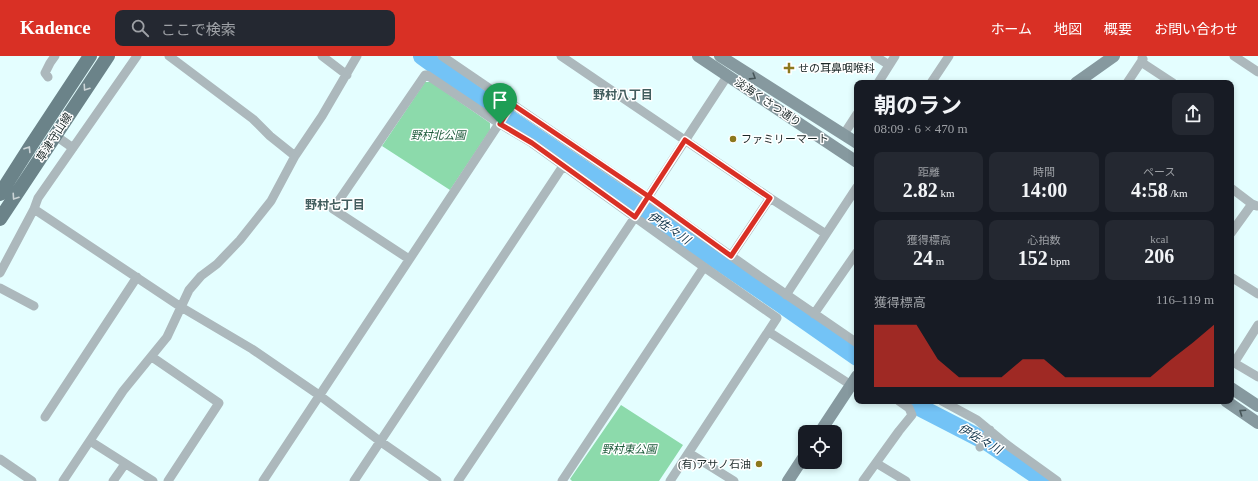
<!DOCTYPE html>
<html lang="ja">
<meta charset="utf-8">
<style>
:root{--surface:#171b24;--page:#242831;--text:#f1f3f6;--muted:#9ea1a6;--accent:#d93025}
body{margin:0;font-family:"Times New Roman","Noto Sans JP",serif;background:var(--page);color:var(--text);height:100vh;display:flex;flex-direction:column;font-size:15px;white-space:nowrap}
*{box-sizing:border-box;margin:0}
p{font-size:13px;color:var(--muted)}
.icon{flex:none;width:22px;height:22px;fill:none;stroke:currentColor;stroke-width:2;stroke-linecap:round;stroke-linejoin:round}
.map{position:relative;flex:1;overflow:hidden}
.drawer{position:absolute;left:854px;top:24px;width:380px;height:324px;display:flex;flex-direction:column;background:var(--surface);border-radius:8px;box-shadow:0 2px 6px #0003}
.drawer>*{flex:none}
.fabs{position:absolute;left:798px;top:369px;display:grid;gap:8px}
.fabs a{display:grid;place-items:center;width:44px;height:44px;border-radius:8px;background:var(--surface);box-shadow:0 2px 6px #0003;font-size:20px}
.pin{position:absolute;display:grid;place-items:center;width:34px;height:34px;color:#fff;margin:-41px -17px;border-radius:50% 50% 50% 0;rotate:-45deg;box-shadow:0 0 4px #0007}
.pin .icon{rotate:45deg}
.round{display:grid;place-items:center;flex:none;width:42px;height:42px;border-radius:8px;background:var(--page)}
.head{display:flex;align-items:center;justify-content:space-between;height:68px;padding:0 20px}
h1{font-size:22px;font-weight:700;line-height:30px}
.figures{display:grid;grid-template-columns:repeat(3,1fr);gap:6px;height:68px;padding:4px 20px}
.figures div{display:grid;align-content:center;border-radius:8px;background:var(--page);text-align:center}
.figures b{font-size:20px;font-weight:700}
.figures small{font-size:11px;font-weight:400}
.figures p{font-size:11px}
.chart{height:112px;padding:8px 20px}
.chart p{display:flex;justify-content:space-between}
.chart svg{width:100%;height:72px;margin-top:4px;fill:var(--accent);opacity:.7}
header{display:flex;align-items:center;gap:24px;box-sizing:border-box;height:56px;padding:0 20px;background:var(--accent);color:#fff}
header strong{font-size:19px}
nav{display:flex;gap:22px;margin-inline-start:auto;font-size:14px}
.search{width:280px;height:36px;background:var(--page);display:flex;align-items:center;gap:10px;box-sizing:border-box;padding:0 14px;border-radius:8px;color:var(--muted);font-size:15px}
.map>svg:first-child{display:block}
.green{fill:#8cdaab}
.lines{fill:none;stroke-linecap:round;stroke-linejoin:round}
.river{stroke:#73c3f6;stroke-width:18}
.street{stroke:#acb8bc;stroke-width:9}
.secondary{stroke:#86999f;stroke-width:12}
.primary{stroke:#6b8389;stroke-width:14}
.oneway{stroke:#465558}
.oneway2{stroke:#cbd4d6}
.route-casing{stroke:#fff;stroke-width:8}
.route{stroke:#d93025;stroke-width:5}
.poi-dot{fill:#8c781d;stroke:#fff;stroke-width:1.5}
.labels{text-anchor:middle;stroke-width:3;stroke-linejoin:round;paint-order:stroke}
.poi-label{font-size:11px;fill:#1b2828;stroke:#fff;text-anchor:start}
.street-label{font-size:11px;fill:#1b2828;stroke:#fff}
.park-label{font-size:11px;font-style:italic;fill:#1d5a3a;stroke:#fff}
.neighbourhood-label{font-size:12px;font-weight:bold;fill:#415d5e;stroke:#fff}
.water-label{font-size:12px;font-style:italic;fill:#14374c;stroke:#fff}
</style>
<header>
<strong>Kadence</strong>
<div class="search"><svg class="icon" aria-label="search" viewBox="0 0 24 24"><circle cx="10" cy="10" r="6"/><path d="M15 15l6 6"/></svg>ここで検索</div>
<nav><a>ホーム</a><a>地図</a><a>概要</a><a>お問い合わせ</a></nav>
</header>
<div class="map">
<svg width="1258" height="425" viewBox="0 0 1258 425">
<rect width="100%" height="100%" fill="#e4feff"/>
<!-- green -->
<path class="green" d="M425,26H431L490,67V74L450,134L382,90Z
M621,349L683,389L659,425H572L570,423Z"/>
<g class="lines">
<!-- river -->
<path class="river" d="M422,0L498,55L780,247L857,301
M913,345L921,352L989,387L1045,425"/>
<!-- street -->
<path class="street" d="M169,0L253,63L270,80L295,100
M322,0L347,19
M442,0L648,141L758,219L857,287
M561,0L770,142L826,178L857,131
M875,0L889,9
M1234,0L1258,16
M1141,6L1173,27
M48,21L45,17L50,7L55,0
M878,27L895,0
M931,27L949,0
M1127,27L1143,3L1142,2
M844,78L857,58
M56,80L73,92
M1231,132L1252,148L1257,150
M34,153L181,251L252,293L319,339L381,386L437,425
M1231,177L1252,148
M731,200L770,142
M409,203L333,153L425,19H427L500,68L532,87L704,211L777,262L670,425
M0,217L34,153L38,142L137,0
M1231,221L1258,238
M0,232L34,250
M786,239L826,178
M814,258L857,196
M769,276L851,329
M152,301L219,347L168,425
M1231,305L1258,321
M1234,307L1258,269
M942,345L977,364L1006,388L1057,425
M45,361L137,221
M90,385L153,425
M980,391L990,374
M689,397L734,425
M0,403L32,425
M876,407L906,425
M63,425L123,335L167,281L189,234L201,220L217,208L240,184L271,145L295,100L322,60L357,0
M113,425L125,408
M263,425L512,48
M354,425L563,110
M458,425L635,161L728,19
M562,425L704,211
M863,425L899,375L912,359L909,352L899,345"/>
<!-- secondary -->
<path class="secondary" d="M698,0L857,106
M720,0L857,87
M1076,27L1114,0
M1231,332L1258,350
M1226,345L1258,367
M820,376L857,320
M788,425L805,399"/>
<!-- primary -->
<path class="primary" d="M0,138L30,91L90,0
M0,163L108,0"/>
</g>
<!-- one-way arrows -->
<defs><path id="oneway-chevron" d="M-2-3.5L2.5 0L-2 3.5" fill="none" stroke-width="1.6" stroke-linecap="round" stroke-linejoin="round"/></defs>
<g class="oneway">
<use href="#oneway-chevron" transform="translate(753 21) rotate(32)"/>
<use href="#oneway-chevron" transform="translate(1242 356) rotate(-146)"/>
</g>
<g class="oneway2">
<use href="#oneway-chevron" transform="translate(86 32) rotate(124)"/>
<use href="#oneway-chevron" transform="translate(28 93) rotate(-58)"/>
<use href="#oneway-chevron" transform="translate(15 141) rotate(124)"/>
</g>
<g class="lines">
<!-- route casing -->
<g class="route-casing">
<path id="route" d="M500,68L512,48L648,140L731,200L770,142L685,84L635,161L532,87L500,68"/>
</g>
<!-- route -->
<use href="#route" class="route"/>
</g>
<!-- markers -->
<g class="poi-dot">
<path d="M787 6h4v4h4v4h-4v4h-4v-4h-4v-4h4z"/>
<circle cx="733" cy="83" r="4"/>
<circle cx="759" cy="408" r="4"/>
</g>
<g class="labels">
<!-- poi labels -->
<g class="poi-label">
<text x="798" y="16">せの耳鼻咽喉科</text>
<text x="741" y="87">ファミリーマート</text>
<text x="751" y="412" text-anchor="end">(有)アサノ石油</text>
</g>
<!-- street labels -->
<g class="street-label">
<text transform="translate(768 46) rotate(34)" y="4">淡海くさつ通り</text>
<text transform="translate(54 81) rotate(-57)" y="4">草津守山線</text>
</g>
<!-- park labels -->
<g class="park-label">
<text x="438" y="83">野村北公園</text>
<text x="629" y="397">野村東公園</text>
</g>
<!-- neighbourhood labels -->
<g class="neighbourhood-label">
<text x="623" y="43">野村八丁目</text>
<text x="335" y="153">野村七丁目</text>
</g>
<!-- water labels -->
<g class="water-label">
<text transform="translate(669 172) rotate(34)" y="4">伊佐々川</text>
<text transform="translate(980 383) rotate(30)" y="4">伊佐々川</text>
</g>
</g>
</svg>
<div class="fabs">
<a><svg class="icon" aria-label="locate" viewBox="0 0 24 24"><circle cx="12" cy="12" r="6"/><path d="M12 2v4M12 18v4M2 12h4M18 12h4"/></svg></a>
</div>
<div class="pin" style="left:500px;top:68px;background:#1e9e55"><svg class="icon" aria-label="arrive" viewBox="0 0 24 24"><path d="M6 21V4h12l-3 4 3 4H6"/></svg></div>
<section class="drawer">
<div class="head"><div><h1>朝のラン</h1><p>08:09 · 6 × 470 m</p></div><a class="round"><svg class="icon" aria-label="share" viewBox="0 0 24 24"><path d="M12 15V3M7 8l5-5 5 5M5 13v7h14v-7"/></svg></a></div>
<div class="figures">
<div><p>距離</p><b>2.82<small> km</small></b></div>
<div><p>時間</p><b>14:00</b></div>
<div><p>ペース</p><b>4:58<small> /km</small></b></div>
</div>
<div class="figures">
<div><p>獲得標高</p><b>24<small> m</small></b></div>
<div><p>心拍数</p><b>152<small> bpm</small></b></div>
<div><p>kcal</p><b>206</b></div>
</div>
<div class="chart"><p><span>獲得標高</span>116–119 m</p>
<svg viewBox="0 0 160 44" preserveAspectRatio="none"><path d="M0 44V6L10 6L20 6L30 27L40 38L50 38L60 38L70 27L80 27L90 38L100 38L110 38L120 38L130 38L140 27L150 17L160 6V44z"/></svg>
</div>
</section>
</div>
